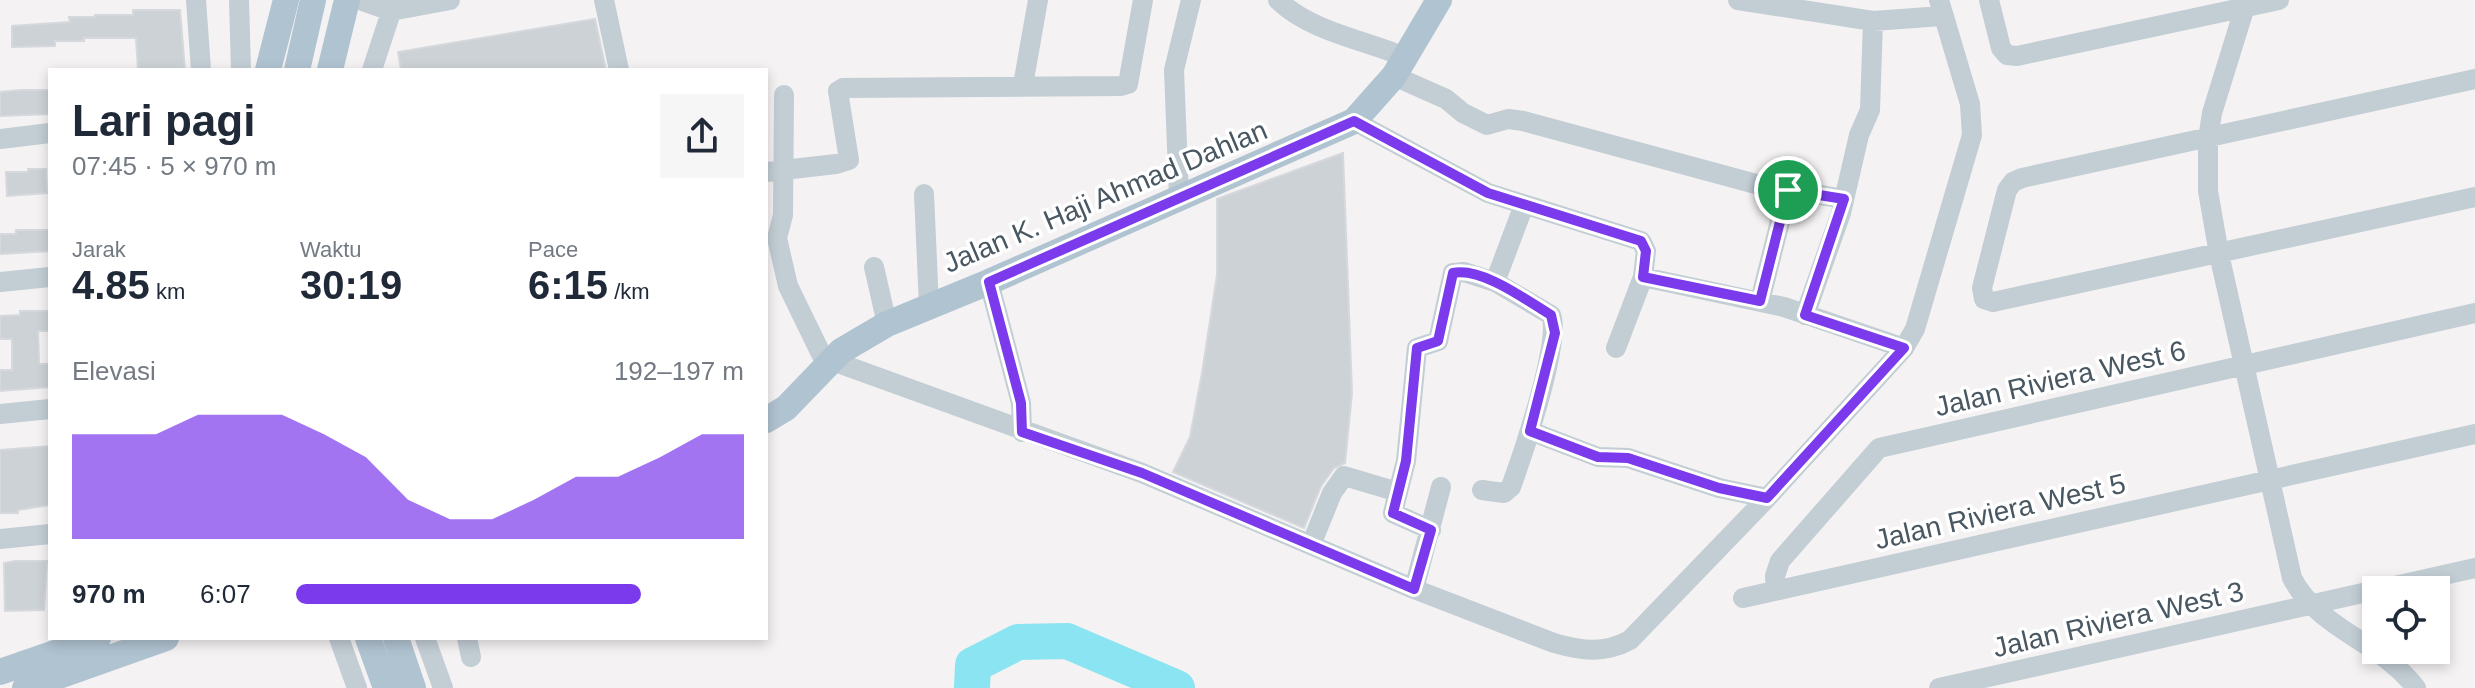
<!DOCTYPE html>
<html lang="id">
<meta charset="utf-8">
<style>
:root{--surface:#fff;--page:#f6f6f7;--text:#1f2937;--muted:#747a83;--accent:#7c3aed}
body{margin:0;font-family:Arial,sans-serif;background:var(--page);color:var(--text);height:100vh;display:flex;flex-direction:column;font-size:30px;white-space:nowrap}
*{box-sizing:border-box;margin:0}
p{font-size:26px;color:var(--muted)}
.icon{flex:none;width:44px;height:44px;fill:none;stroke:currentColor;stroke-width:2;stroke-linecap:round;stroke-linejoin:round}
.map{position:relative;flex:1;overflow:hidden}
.panel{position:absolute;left:48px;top:68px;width:720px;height:572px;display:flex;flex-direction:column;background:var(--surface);border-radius:0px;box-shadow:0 4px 12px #0003}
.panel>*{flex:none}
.buttons{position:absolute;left:2362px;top:576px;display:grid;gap:16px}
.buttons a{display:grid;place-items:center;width:88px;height:88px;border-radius:0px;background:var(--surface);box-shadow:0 4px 12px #0003;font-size:40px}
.pin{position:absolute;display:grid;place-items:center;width:68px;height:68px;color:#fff;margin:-34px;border:4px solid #fff;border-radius:50%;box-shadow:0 2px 8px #0007}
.round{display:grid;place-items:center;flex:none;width:84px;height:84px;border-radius:0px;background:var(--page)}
.overview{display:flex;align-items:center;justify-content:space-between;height:136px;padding:0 24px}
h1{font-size:44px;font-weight:800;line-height:60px}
.figures{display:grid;grid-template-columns:repeat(3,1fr);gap:12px;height:136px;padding:8px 24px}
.figures div{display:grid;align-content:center}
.figures b{font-size:40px;font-weight:800}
.figures small{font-size:22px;font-weight:400}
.figures p{font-size:22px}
.chart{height:224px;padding:16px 24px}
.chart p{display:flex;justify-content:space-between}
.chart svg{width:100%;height:144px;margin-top:8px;fill:var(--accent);opacity:.7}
ul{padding:0 24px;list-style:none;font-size:26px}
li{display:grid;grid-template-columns:128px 96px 1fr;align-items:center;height:60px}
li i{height:20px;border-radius:10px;background:var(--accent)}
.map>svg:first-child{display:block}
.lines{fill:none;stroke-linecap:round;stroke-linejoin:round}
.river{stroke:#8ae4f2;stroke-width:36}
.building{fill:#cdd2d6;stroke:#d5d8dd;stroke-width:2}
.minor{stroke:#c2cdd4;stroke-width:20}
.major{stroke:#b0c3d1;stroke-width:26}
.major-bridge{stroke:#b0c3d1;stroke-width:26}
.route-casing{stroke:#fff;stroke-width:16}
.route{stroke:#7c3aed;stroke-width:10}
.labels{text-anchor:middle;stroke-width:7;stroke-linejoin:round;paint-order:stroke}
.street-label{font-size:28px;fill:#485761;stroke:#fff}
</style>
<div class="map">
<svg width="2475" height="688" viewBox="0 0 2475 688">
<rect width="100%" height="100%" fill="#f4f2f2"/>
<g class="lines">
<!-- river -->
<path class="river" d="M972,688L973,665L1018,642L1067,641L1177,688"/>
</g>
<!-- building -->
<path class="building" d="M133,10H180L185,70H138L136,38H84V41H55V46L12,47V26L70,22L69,17H95V15H133Z
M595,19L606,70H401L398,52Z
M21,90H50V114L0,116V92Z
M1343,153L1352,393L1345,463L1334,468L1321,486L1304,528L1173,472L1190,437L1202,373L1217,275V199Z
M28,169H46L47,193L7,196L6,172H28Z
M16,230H50V251L0,254V234H16Z
M20,311H50V331H38L39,364H50V387L0,391V370H12V339H0V316L20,315Z
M50,446V505L18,510V513H0V450Z
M15,561H47L44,610L5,611L4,563Z"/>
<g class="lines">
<!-- minor -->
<path class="minor" d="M196,0L201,70
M239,0L241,70
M360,0L391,11L450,0
M604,0L619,70
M1278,0C1311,32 1365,40 1407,58
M1738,0L1873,21L1942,16
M1989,0L2001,48L2007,55L2017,56L2279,0
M2247,0L2212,113L2208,139V191L2219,254L2292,578C2319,630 2382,642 2416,688
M372,70L395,0
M1394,76L1446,99L1463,113L1487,125L1508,119L1523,121L1756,184L1844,199
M2475,79L2022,178L2013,182L2007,190L1982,288L1984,299L1993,302L2475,197
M1023,85L1038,0
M784,95L783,215L777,238L788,286L826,364
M1354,121L1488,193L1641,241L1646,251L1643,277L1784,307L1904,348
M0,139L50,133
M766,172L836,164L849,160L838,91L843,88L1121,86L1128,84L1143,0
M924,194L929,306
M1179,197L1174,70L1191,0
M874,267L887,324
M0,282L50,277
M989,282L1021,403L1022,432
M1760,301L1788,190
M1805,315L1841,213L1859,135L1870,110L1873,21
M1616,348L1643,277
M830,360L1142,473L1414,589L1554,643C1582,651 1604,654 1630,640L1767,498L1904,348L1915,329L1972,135L1970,104L1939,0
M0,414L50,409
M1530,431L1598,457L1628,458L1719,488L1767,498
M1482,490L1504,493L1511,487C1522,457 1562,339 1551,315L1495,282L1524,205
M1398,492L1393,513L1431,530
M0,539L50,534
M1311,545L1332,493L1344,476L1398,492L1406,461L1417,348L1438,341L1453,273L1464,272L1495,282
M1414,589L1441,487
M1776,590L1775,576L1780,561L1879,448L2475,313
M2377,590L2475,568
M1743,598L2475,434
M339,638L357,688
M425,638L443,688
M467,638L471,657
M1939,688L2376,590"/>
<!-- major -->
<path class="major" d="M297,70L313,0
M330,70L347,0
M766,420L786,408L841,351L887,324L989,282L1354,121L1394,76L1439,0
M368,638L386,688
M396,638L413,688
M0,672L98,638
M25,688L166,638"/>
<!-- major-bridge -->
<path class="major-bridge" d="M268,70L286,0"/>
</g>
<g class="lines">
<!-- route casing -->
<g class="route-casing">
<path id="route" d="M1354,121L1488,193L1641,241L1646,251L1643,277L1760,301L1788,190L1844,199L1805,315L1904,348L1767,498L1719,488L1628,458L1598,457L1530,431L1555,333L1551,315C1526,300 1482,267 1453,273L1438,341L1417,348L1406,461L1393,513L1431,530L1414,589L1142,473L1022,432L1021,403L989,282Z"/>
</g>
<!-- route -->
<use href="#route" class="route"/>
</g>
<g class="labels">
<!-- street labels -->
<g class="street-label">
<text transform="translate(1105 196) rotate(-23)" y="10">Jalan K. Haji Ahmad Dahlan</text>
<text transform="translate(2060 378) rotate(-13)" y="10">Jalan Riviera West 6</text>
<text transform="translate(2000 511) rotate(-13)" y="10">Jalan Riviera West 5</text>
<text transform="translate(2118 619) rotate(-13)" y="10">Jalan Riviera West 3</text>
</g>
</g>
</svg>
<div class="buttons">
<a><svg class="icon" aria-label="locate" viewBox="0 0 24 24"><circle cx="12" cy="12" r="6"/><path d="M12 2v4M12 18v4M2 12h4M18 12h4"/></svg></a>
</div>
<div class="pin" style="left:1788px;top:190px;background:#1e9e55"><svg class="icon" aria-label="arrive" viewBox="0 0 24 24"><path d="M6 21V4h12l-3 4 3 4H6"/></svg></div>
<section class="panel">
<div class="overview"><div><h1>Lari pagi</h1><p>07:45 · 5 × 970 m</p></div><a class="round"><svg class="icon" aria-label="share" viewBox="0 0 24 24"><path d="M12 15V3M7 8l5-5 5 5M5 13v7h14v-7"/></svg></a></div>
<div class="figures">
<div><p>Jarak</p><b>4.85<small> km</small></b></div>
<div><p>Waktu</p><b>30:19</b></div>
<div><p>Pace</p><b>6:15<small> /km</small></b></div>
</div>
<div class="chart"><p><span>Elevasi</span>192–197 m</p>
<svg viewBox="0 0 160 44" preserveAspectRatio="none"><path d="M0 44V12L10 12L20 12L30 6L40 6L50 6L60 12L70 19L80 32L90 38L100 38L110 32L120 25L130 25L140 19L150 12L160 12V44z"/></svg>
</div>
<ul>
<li><b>970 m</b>6:07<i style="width:77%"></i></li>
</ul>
</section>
</div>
